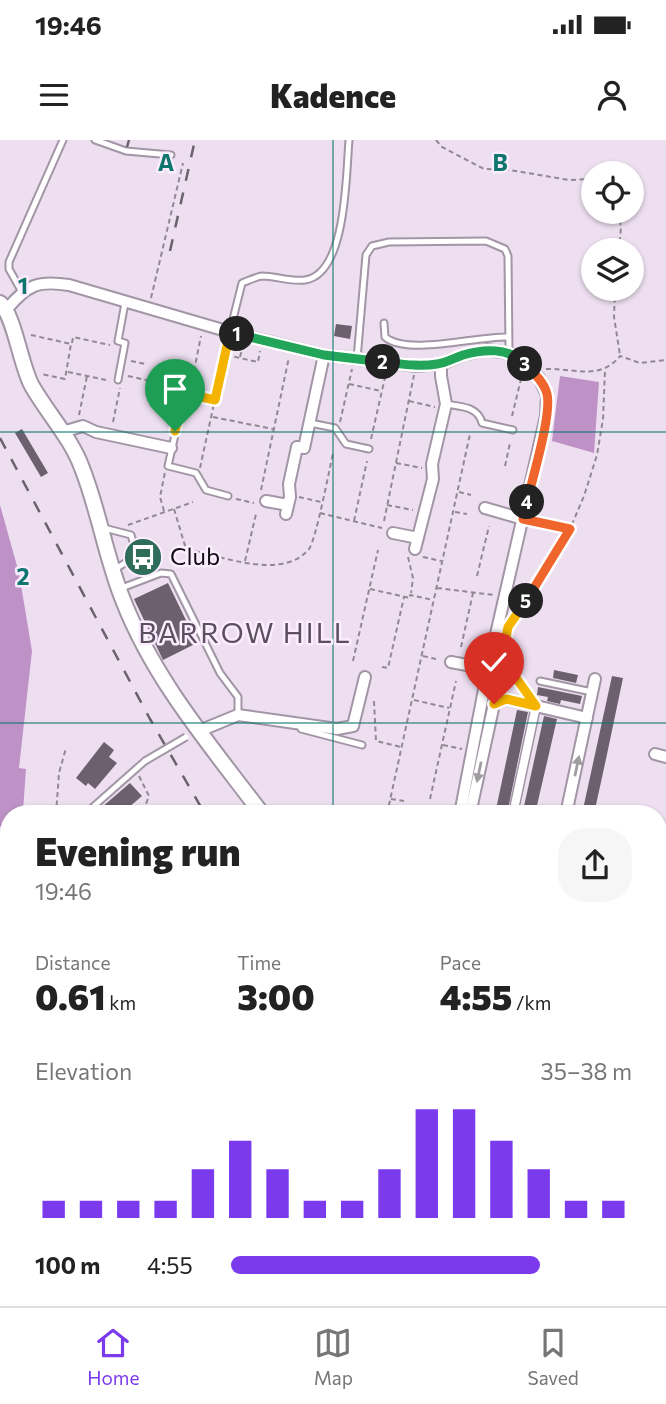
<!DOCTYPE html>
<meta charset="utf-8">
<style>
:root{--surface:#fff;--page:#f6f6f6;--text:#222;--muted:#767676;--line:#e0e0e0;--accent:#7c3aed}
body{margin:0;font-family:Commissioner,sans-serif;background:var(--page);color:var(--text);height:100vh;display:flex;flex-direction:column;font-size:26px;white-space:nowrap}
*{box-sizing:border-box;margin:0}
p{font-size:23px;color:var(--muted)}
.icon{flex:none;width:38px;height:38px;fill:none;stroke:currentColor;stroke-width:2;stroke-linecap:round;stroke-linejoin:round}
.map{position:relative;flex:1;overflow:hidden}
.details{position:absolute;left:0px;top:665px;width:667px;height:502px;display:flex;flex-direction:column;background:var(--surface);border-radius:28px 28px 0 0;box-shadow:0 2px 5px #0004}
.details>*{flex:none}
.fabs{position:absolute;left:581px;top:21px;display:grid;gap:14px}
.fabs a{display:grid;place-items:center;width:63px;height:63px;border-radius:50%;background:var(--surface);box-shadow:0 2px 5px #0004;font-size:35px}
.pin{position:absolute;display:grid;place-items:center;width:60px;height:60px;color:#fff;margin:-72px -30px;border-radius:50% 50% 50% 0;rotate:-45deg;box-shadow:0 0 7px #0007}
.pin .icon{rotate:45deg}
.km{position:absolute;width:35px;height:35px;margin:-18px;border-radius:50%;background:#222;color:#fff;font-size:19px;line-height:35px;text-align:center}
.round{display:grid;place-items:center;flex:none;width:74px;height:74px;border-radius:28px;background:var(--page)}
.head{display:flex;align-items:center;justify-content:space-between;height:119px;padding:0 35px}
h1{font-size:38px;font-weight:800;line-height:52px}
.metrics{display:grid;grid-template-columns:repeat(3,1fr);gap:10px;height:119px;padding:7px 35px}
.metrics div{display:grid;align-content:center}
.metrics b{font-size:35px;font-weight:800}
.metrics small{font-size:19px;font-weight:400}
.metrics p{font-size:19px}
.chart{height:196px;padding:14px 35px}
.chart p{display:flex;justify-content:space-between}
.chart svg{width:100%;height:126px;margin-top:7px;stroke:var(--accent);stroke-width:6}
ul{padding:0 35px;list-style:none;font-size:23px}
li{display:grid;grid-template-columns:112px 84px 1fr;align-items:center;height:52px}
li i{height:18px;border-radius:9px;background:var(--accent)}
.status{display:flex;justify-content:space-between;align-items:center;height:49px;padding:0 35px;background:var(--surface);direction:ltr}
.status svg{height:19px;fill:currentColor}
header{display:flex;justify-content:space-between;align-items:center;height:91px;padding:0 35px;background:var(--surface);font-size:32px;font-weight:800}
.tab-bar{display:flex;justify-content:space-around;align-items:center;height:98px;border-top:2px solid var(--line);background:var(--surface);font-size:19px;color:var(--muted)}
.tab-bar a{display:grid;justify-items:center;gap:4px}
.tab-bar .active{color:var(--accent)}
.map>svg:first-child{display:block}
.green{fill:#c4a7ca}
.forest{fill:#be92c7}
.building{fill:#6c5f6e}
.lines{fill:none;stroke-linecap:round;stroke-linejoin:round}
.service-casing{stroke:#a295a5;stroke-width:9}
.pedestrian-casing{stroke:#a295a5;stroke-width:11}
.minor-casing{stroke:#a295a5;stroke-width:14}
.tertiary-casing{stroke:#a295a5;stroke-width:18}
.path{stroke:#928894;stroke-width:2;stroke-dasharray:5 3.5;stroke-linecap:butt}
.service{stroke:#fff;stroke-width:5}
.pedestrian{stroke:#fff;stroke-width:8}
.minor{stroke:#fff;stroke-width:10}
.tertiary{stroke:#fff;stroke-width:14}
.rail{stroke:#6a626c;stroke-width:2.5;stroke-dasharray:12 12;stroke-linecap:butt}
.service-bridge-casing{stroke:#a295a5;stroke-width:9;stroke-linecap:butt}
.service-bridge{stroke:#fff;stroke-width:5}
.oneway{fill:#a09ea0}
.split-1-casing{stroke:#fff;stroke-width:14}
.split-2-casing{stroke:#fff;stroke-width:14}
.split-3-casing{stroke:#fff;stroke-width:14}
.split-4-casing{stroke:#fff;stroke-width:14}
.split-5-casing{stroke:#fff;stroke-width:14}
.split-6-casing{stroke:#fff;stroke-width:14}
.split-1{stroke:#f5b400;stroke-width:9}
.split-2{stroke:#22a559;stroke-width:9}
.split-3{stroke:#22a559;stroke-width:9}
.split-4{stroke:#f0652b;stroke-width:9}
.split-5{stroke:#f0652b;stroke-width:9}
.split-6{stroke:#f5b400;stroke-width:9}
.grid{fill:none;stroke:#0f766e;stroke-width:2;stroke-opacity:0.55}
.labels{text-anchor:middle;stroke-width:5;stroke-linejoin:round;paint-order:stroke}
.poi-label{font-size:24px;fill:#110c12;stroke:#fbecfe;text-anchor:start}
.quarter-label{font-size:28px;letter-spacing:2px;fill:#5b4f5e;stroke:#fbecfe}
.grid-label{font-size:23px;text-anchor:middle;font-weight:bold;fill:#0f766e;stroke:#fbecfe;stroke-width:5;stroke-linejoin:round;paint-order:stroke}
</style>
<div class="status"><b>19:46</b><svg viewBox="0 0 49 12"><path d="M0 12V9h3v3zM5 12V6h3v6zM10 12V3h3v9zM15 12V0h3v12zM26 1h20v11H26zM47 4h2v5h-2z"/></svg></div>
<header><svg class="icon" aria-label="menu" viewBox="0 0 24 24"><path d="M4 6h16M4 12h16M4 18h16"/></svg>Kadence<svg class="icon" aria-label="person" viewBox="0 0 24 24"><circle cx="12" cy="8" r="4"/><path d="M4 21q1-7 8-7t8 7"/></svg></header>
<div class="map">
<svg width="666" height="1166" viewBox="0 0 666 1166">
<rect width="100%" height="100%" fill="#eddff0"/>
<!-- green -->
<path class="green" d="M658,825L666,826V1166H614L608,1159L658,1158Z"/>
<!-- forest -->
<path class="forest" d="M560,236L599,242L594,313L552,301Z
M0,365L19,433L32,511L19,628L26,629L23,671L20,674H9V681L0,687Z"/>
<!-- building -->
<path class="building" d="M336,184L352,186L350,199L334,196Z
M22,289L48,333L41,337L15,293Z
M168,443L197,503L163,520L134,459Z
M554,530L578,535L576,543L553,538Z
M612,536L623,538L606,619L594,674H582Z
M538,547L582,556L580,564L561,560L560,564L547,561L548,557L537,555Z
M517,570L528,572L507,674H495Z
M544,576L557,579L535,674H520L522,665L524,666Z
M104,602L114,610L109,617L117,623L95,649L88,643L86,646L76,638Z
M130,643L142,656L121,674H107L102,667Z"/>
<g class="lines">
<!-- service casing -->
<g class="service-casing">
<path id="service" d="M95,0L126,11L171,15
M22,152L9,129V122L63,0
M384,183L385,197C407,216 478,196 507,197
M230,191L242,143C248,141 255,137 262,136C276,136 291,142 305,140C347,134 346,33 349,0
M357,219L366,115L372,106L389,102L486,101L505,109L508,116L509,212
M188,237L168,326L196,333L206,350L228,356
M118,240L125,203L118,201L125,163
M446,264C461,267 478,266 482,283L513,290
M310,283L335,288L346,304L369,309
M104,388L131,395L136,412L128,421L114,430
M119,449L161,433L171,434L220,533L238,557V575
M540,541L592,552
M301,589L362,605
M85,674L145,621"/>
</g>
<!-- pedestrian casing -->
<g class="pedestrian-casing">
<path id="pedestrian" d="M513,674L536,566"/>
</g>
<!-- minor casing -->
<g class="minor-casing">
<path id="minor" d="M7,169C27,145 38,140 69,145L230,192L324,215L417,226L441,224L463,215L487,210L509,213L520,219L539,238L547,255L546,276L488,529L460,674
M62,292L83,286L96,292L171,308
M266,361L288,365
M485,368L523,379
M286,374L290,357L289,344L297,307L304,308L324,215
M393,393L418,398
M415,409L433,339L432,324L446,264L441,236V224
M451,522L488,529
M199,591L238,575L337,589L353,586L365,537
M655,614L666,617
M470,674L494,564L506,559L587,578
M566,674L595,539"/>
</g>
<!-- tertiary casing -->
<g class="tertiary-casing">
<path id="tertiary" d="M0,163C14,174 21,227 32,246C48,274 71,298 82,328C99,371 106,418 123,460C154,540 211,606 262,674
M658,821L666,822"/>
</g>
<!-- path -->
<path class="path" d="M436,0L442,7L484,29L510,30L569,40L593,39
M618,72L621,87L619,110
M615,149L614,177L620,215
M151,158L183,23
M31,195L71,204L65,239L41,234
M72,203L73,197L110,205
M226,215L258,222L260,211
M240,217L243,205
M131,221L145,224
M546,229C574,228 600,241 620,216L640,223L666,220
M194,231L201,196
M68,232L106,240
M128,236L178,247
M349,244L381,251
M169,245L173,227L183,230
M192,255L214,259
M409,261L435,267
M79,275L87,236
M512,276L521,239
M213,277L273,289
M113,282L120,248
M340,282L352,229
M371,299L386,233
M396,323L422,328
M505,326L510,303
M200,328L227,204
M261,350L289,217
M459,352L471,355
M299,357L321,362
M236,359L254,363
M387,365L413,370
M174,369L186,409C221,416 283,441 309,409C316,400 329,330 333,314
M164,371L160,357L165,332
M455,372L467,374
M320,373L382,388
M354,381L367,321
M384,381L414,235
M533,381L569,389
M128,385L193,362
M408,417L413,438L411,453
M423,417L441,421
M245,421L256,374
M477,436L489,386
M437,448L494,455
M370,449L410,458V455L433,460
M509,486L570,389L584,356L597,315L603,279L605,230
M461,507L473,453
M423,516L436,519
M502,519L527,554
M353,521L378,410
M382,527L388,528L404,457
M414,560L449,568
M374,561L376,601L401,607
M443,605L462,609
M139,636L149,656L142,674
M391,659L404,661
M430,659L456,541
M521,671L535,674
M56,674L59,633L66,608
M387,674L470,294
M658,844L666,854
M666,861L661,872L666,882
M658,904L666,907
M28,1158L30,1166
M143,1158L164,1166
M448,1158L452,1166"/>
<!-- service -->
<use href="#service" class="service"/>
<!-- pedestrian -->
<use href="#pedestrian" class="pedestrian"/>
<!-- minor -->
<use href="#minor" class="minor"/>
<!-- tertiary -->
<use href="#tertiary" class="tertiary"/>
<!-- rail -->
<path class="rail" d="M127,7L129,0
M170,111L195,0
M0,298L150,579L205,674
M548,1158L554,1166"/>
<!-- service-bridge casing -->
<g class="service-bridge-casing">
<path id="service-bridge" d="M145,621L186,597"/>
</g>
<!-- service-bridge -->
<use href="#service-bridge" class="service-bridge"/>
</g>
<!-- one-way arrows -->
<defs><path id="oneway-solid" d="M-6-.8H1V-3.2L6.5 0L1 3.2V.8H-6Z" transform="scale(1.75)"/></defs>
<g class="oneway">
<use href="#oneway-solid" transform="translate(577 626) rotate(-78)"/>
<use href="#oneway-solid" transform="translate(479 632) rotate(102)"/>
</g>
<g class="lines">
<!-- split-1 casing -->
<g class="split-1-casing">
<path id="split-1" d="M175,291L184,253L215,260L230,192L237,194"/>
</g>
<!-- split-2 casing -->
<g class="split-2-casing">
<path id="split-2" d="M237,194L324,215L383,222"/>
</g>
<!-- split-3 casing -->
<g class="split-3-casing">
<path id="split-3" d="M383,222C401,224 419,227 437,224C446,223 454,218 463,215C483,209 509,207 525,224"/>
</g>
<!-- split-4 casing -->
<g class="split-4-casing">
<path id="split-4" d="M525,224C533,232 544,242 547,254C552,275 532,339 527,362"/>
</g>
<!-- split-5 casing -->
<g class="split-5-casing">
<path id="split-5" d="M526,461L570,389L523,379L527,362"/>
</g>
<!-- split-6 casing -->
<g class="split-6-casing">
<path id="split-6" d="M494,564L506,559L536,566L502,518L508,487L526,461"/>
</g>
<!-- split-1 -->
<use href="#split-1" class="split-1"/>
<!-- split-2 -->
<use href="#split-2" class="split-2"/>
<!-- split-3 -->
<use href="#split-3" class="split-3"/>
<!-- split-4 -->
<use href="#split-4" class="split-4"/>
<!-- split-5 -->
<use href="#split-5" class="split-5"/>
<!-- split-6 -->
<use href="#split-6" class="split-6"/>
</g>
<!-- grid -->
<path class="grid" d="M333,0V674M0,292H666M0,583H666M0,875H9M658,875H666M333,1158V1166"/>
<!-- icons -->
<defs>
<g id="bus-disc" transform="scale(2.0125)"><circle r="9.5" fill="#2f6d5a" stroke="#fbecfe"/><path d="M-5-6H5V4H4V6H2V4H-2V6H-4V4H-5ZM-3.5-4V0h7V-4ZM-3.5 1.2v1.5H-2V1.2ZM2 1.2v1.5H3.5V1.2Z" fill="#fff"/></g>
</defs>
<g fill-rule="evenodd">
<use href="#bus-disc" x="143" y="417"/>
</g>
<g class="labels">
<!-- poi labels -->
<g class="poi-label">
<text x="170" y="425">Club</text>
</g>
<!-- quarter labels -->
<g class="quarter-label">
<text x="245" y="503">BARROW HILL</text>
</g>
</g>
<g class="grid-label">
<text x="166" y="31">A</text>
<text x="500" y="31">B</text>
<text x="23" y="154">1</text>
<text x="23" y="445">2</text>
</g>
</svg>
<div class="fabs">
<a><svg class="icon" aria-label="locate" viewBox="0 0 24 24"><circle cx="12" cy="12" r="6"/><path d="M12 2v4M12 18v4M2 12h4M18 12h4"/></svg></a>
<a><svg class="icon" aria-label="layers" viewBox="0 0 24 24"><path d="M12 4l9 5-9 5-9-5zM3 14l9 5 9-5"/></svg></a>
</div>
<div class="pin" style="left:175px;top:291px;background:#1e9e55"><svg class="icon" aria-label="arrive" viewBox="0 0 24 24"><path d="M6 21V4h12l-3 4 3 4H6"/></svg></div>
<div class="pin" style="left:494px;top:564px;background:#d93025"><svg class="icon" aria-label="check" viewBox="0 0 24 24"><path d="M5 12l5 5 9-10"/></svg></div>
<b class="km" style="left:237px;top:194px">1</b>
<b class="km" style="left:383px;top:222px">2</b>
<b class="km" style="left:525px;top:224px">3</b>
<b class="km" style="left:527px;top:362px">4</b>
<b class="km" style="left:526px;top:461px">5</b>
<section class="details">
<div class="head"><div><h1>Evening run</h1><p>19:46</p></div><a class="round"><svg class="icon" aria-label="share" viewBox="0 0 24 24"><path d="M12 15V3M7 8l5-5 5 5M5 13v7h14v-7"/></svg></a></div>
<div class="metrics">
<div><p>Distance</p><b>0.61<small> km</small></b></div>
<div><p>Time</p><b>3:00</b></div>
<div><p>Pace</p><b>4:55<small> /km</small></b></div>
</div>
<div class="chart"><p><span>Elevation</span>35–38 m</p>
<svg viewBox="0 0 160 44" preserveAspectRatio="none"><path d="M5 44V38M15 44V38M25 44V38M35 44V38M45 44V27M55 44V17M65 44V27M75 44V38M85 44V38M95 44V27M105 44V6M115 44V6M125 44V17M135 44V27M145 44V38M155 44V38"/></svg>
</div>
<ul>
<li><b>100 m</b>4:55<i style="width:77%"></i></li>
</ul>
</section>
</div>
<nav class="tab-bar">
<a class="active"><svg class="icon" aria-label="home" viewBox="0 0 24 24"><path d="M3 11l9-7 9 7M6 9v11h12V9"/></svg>Home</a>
<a><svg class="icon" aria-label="map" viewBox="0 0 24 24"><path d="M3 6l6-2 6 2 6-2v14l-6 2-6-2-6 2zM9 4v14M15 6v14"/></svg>Map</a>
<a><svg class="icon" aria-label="saved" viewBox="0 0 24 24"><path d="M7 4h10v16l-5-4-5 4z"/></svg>Saved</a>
</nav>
